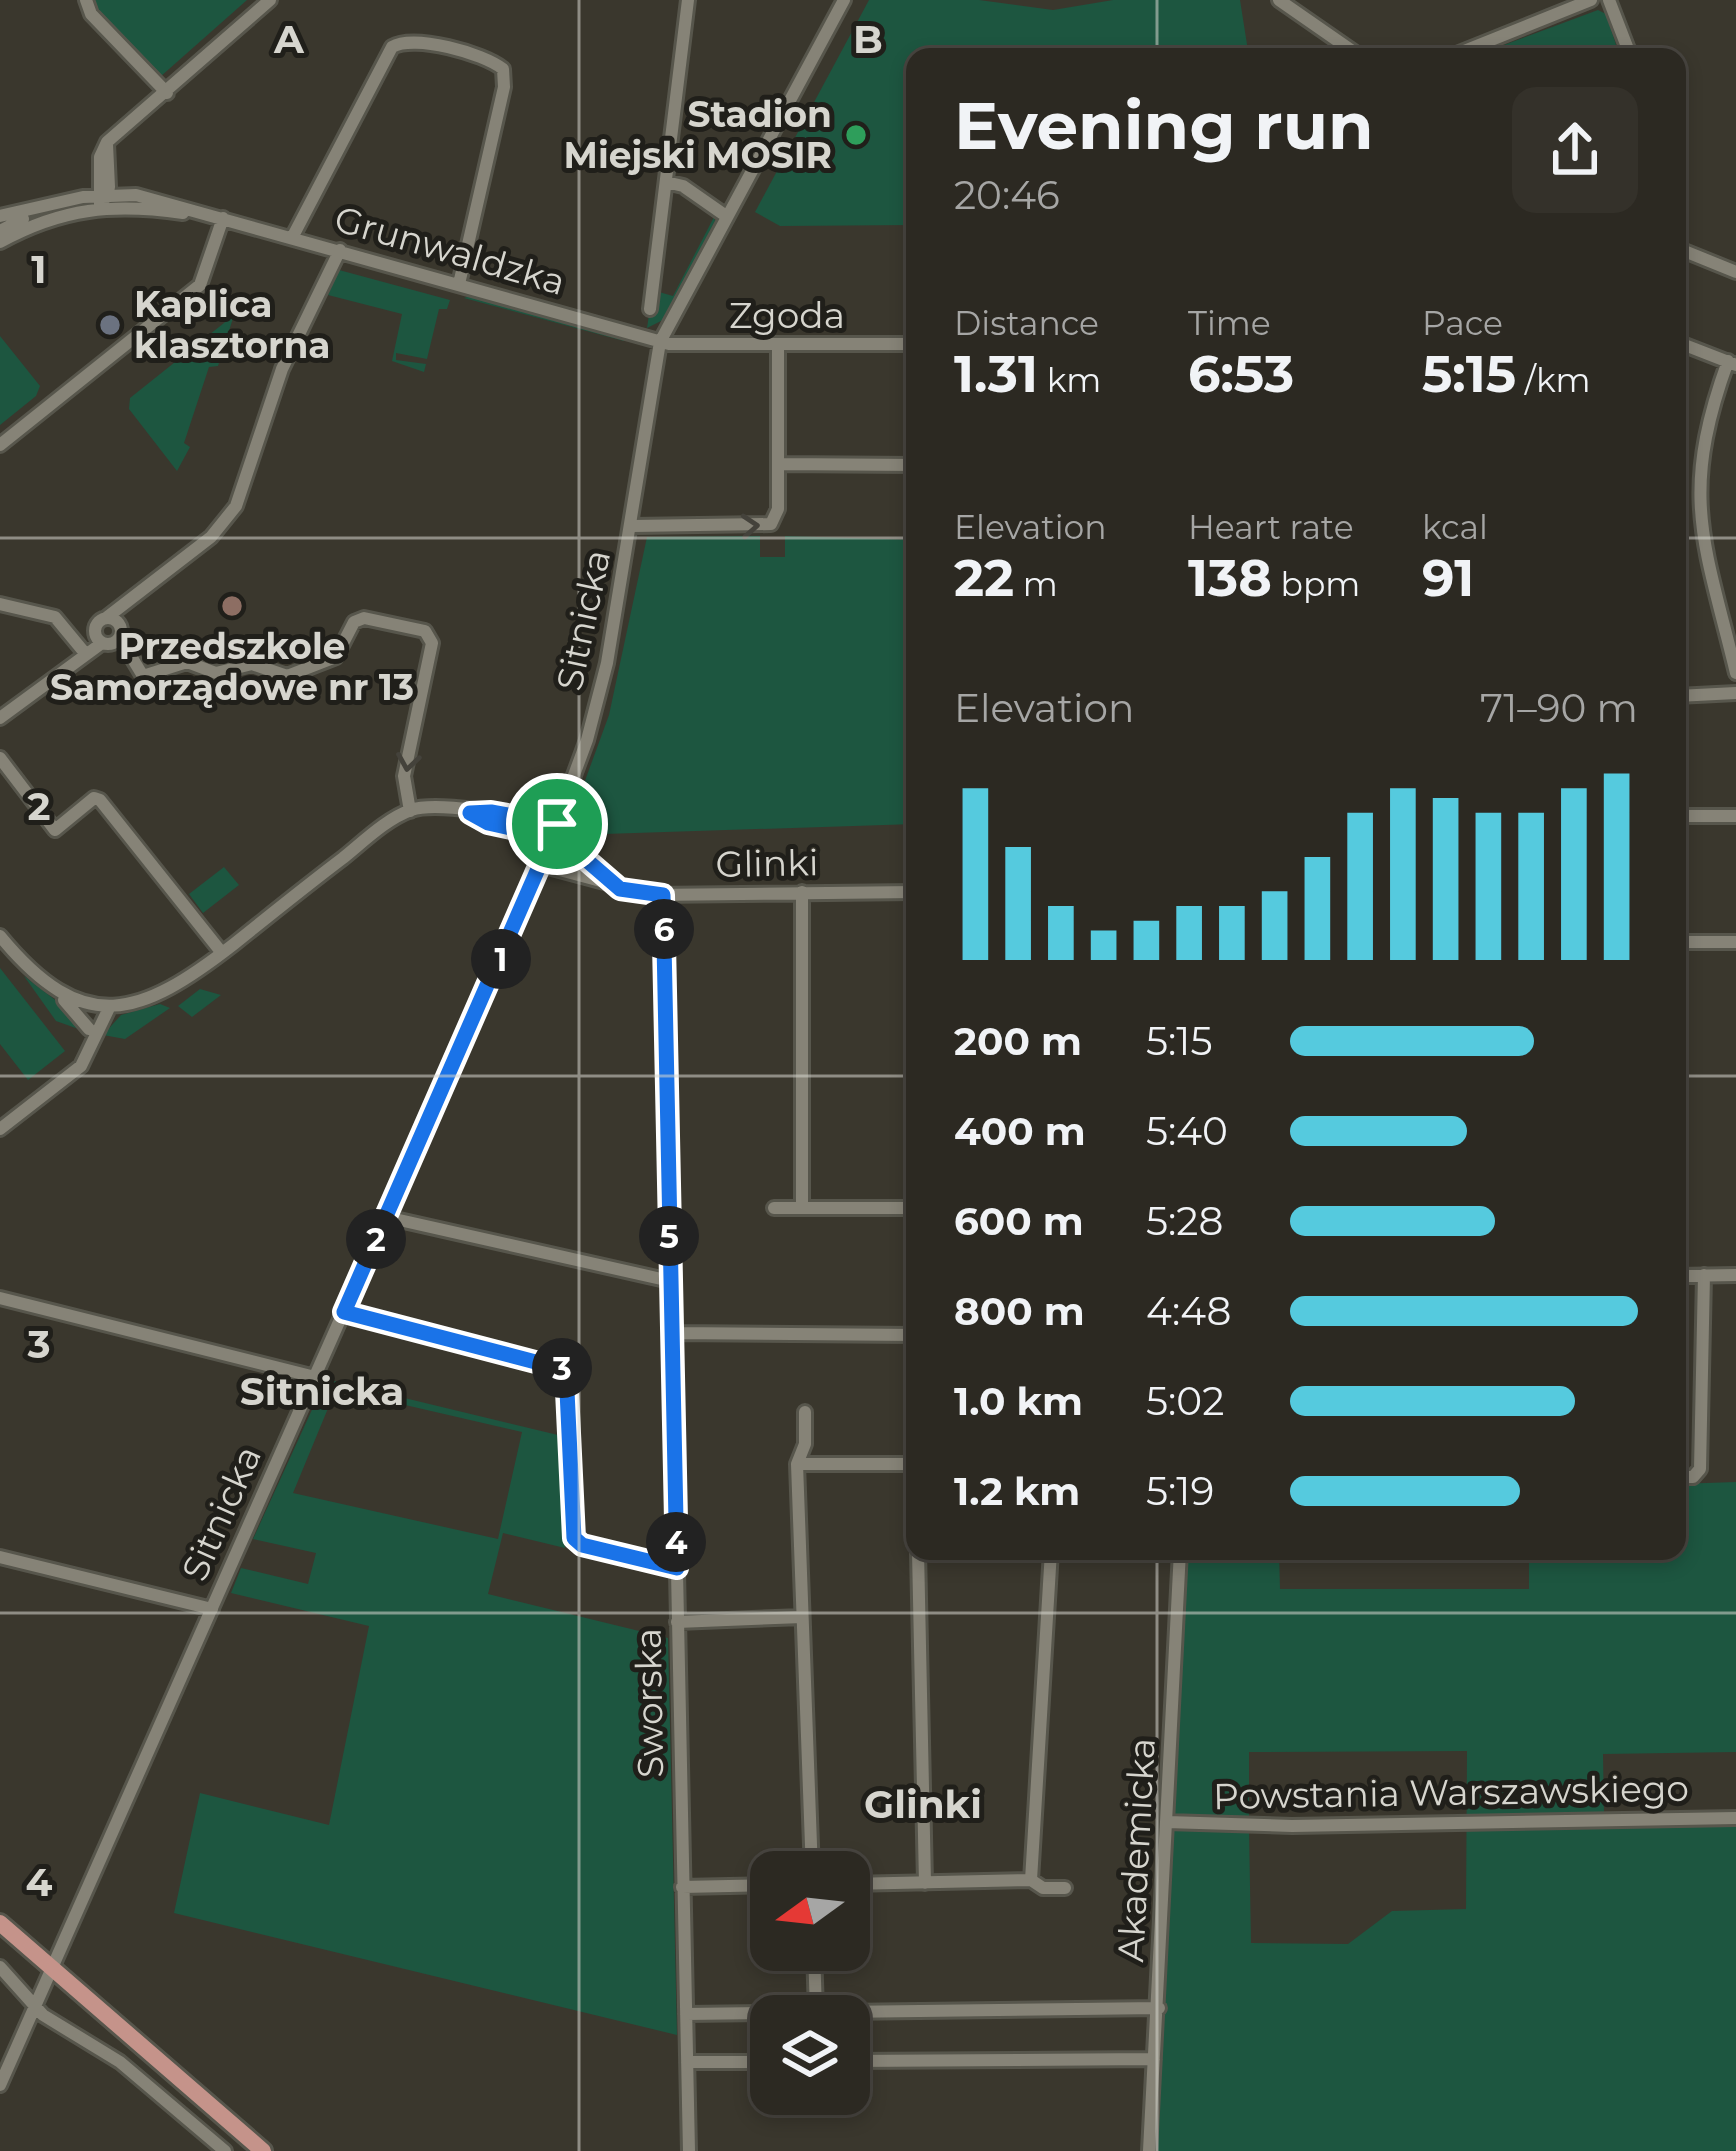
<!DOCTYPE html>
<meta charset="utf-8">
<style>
:root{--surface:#2c2922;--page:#34312a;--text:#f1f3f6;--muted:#a6a6a5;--line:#484540;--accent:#55cade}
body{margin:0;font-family:Montserrat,sans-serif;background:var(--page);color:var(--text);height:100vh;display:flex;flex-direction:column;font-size:45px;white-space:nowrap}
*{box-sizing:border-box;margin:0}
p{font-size:39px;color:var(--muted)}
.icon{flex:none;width:66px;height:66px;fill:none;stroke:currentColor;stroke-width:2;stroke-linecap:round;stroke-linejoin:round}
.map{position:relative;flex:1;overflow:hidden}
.sheet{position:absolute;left:906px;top:48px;width:780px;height:1512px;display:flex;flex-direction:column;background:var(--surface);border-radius:24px;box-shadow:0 6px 18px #0003,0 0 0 3px var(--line)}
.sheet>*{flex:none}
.needle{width:78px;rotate:255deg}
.tools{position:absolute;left:750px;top:1851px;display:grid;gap:24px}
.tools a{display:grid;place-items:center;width:120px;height:120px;border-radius:24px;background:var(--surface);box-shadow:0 6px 18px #0003,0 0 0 3px var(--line);font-size:60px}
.pin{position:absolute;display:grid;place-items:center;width:102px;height:102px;color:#fff;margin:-51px;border:6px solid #fff;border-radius:50%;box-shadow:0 3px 12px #0007}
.km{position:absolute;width:60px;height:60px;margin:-30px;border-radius:50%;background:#222;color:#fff;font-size:33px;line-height:60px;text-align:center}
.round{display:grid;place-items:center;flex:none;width:126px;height:126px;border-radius:24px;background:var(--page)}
.head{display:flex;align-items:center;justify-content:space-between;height:204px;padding:0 48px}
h1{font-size:66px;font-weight:700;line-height:90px}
.figures{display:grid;grid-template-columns:repeat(3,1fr);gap:18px;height:204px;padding:12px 48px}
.figures div{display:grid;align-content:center}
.figures b{font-size:51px;font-weight:700}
.figures small{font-size:33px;font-weight:400}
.figures p{font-size:33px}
.chart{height:336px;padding:24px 48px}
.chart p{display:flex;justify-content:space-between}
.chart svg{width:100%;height:216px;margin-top:12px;stroke:var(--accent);stroke-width:6}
ul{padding:0 48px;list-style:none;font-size:39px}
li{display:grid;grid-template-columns:192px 144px 1fr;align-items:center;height:90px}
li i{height:30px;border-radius:15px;background:var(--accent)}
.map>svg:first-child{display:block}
.green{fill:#1d5640;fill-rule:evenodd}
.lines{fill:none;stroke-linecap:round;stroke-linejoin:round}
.minor-casing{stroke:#57564c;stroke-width:18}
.major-casing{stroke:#57564c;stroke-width:22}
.minor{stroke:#868377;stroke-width:12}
.major{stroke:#c5938a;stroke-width:16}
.oneway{stroke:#44423b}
.route-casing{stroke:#fff;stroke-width:24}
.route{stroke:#1a73e8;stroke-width:15}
.grid{fill:none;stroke:#d6d5ce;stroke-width:3;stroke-opacity:0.55}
.leisure-dot{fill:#2e9e5b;stroke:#201f1a;stroke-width:4.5}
.worship-dot{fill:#6b7280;stroke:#201f1a;stroke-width:4.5}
.education-dot{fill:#8d6e63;stroke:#201f1a;stroke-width:4.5}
.labels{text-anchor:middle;stroke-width:10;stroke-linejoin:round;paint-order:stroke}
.poi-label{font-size:36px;font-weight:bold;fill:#d6d5ce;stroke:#201f1a;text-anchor:end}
.street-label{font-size:36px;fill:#d6d5ce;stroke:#201f1a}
.neighbourhood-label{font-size:39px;font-weight:bold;fill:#d6d5ce;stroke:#201f1a}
.grid-label{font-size:39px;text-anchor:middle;font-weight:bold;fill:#d6d5ce;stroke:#201f1a;stroke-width:10;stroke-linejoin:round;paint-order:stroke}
</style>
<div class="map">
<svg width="1736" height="2151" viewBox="0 0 1736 2151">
<rect width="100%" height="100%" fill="#3a372d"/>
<!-- green -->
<path class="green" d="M92,0H247L160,77L94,9Z
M869,0H979L1053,10L1113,0H1240L1249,57H915V225L780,226L755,212Z
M1598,10L1606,14L1620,57H1472Z
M669,217L659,292L673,296L714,217L715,221L665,319L647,328L663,223Z
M339,270L450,300L447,309H439L427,359L396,353V360L426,364L424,372L392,361L402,314L328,295Z
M476,294L625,339L624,341L464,298Z
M234,315L218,366L209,367L184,443L190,447L177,471L129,409L130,398Z
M0,336L40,386L36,396L0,425Z
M760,536V557H785V536L915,540V824L574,835L571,819L609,715L647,537Z
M224,867L239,885L203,913L189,894Z
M0,968L65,1051L28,1080L0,1044Z
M24,976L71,1012L84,1031L56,1021Z
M200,989L221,995L192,1017L178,1006Z
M160,1004L170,1008L125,1039L103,1035L121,1015Z
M326,1379L562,1436L565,1548L503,1533L488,1594L668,1638L677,2035L174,1913L200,1793L329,1825L369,1626L231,1593L241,1568L308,1584L316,1553L253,1539ZM336,1389L522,1432L498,1539L293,1493Z
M1736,1482V1752L1603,1754L1604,1814L1736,1812V2151H1155L1172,1828L1249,1829L1251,1943L1348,1944L1392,1911L1466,1909L1467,1751L1249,1752V1821H1173L1186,1551H1279L1280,1589H1529V1551H1677V1484Z"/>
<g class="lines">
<!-- minor casing -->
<g class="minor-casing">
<path id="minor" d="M86,0L91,14L167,93
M1279,0L1361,57
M1609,0L1631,57
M1449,57L1591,0
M666,182L683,186L726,216
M104,200L109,187L107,144
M100,206V157L107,142L270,0
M0,216L83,197L136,195L669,344H915
M0,231L23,219
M293,236L392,47C414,34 483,53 503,69L504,87L459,284
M0,242C62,208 113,203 183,213
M1677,248L1736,272
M650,309L688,0
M1677,342L1736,365
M1728,361C1679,496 1704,541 1736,673
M0,445L200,285L223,218
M778,464L915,465
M633,526L771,524L778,509V345
M0,604L55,617L84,652
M95 631a13 13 0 1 1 26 0a13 13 0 1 1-26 0Z
M106,618L211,537L236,506L282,369L340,250
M120,638L143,676L187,662L216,673L252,664L287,676L336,657L354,622L364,618L425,631L432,643L404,776L410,811
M1677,696L1736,693
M0,718L102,643
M0,758L55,830L94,798L100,800L222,953
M471,814L552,837
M1677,816H1736
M554,832L615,884
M541,865L653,895L915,892
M802,892V1208
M663,895L689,2151
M0,936C84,1038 140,1017 234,944C270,915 306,886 343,858C363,842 386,819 411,810C439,800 525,818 557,824
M1677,942H1736
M64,1000L89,1029
M0,1129L81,1066L110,1006
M774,1208H915
M386,1217L670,1281
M1677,1276L1736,1275
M0,1298L315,1377
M343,1312L565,1370L574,1538L582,1545L677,1568
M673,1333L915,1335
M805,1412V1444L797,1464L812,1872
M797,1464H915
M1677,1477H1693L1700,1469L1704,1275
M918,1551L925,1883
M0,1557L212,1609
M677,1622L802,1617
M1167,1822L1292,1826L1736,1818
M1031,1880L1051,1551
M849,1884L1031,1880L1043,1888H1065
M682,1887L771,1885
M814,1950L816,2011
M0,1967L43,2015L120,2062L225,2151
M686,2014L1159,2008
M849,2061L1154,2059
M687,2062H771
M0,2085L534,883L587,740L607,663L660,342L844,0
M1149,2151L1180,1551"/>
</g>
<!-- major casing -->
<g class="major-casing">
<path id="major" d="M0,1923L263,2151"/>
</g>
<!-- minor -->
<use href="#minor" class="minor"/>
<!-- major -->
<use href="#major" class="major"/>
</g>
<!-- one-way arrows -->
<defs><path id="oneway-chevron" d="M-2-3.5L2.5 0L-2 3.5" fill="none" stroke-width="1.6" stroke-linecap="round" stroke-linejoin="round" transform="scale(3)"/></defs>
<g class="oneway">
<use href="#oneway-chevron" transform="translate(750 526) rotate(-4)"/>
<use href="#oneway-chevron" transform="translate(408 762) rotate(99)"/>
</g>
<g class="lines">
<!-- route casing -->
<g class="route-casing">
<path id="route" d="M491,812L557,824L554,832L620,889L663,895L677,1568L582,1545L574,1538L566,1370L344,1312L552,837L488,823L470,813Z"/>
</g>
<!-- route -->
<use href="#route" class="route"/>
</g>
<!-- grid -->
<path class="grid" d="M579,0V2151M1157,0V57M0,538H915M1677,538H1736M0,1076H915M1677,1076H1736M1157,1551V2151M0,1613H1736"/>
<!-- markers -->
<circle class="leisure-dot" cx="856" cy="135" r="12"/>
<circle class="worship-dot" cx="110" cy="325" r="12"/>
<circle class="education-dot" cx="232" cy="606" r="12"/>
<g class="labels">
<!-- poi labels -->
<g class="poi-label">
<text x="832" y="127">Stadion<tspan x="832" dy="41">Miejski MOSIR</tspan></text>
<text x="134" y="317" text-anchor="start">Kaplica<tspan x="134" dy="41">klasztorna</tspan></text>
<text x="232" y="659" text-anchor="middle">Przedszkole<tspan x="232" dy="41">Samorządowe nr 13</tspan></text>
</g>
<!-- street labels -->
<g class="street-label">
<text transform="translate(450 250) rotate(16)" y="13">Grunwaldzka</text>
<text x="787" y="328">Zgoda</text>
<text transform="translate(583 620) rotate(-78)" y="13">Sitnicka</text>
<text transform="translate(767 863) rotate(-1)" y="13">Glinki</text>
<text transform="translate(221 1513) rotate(-66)" y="13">Sitnicka</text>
<text transform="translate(649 1703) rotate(-91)" y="13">Sworska</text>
<text transform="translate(1451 1792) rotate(-1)" y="13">Powstania Warszawskiego</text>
<text transform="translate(1136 1850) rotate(-87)" y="13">Akademicka</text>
</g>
<!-- neighbourhood labels -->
<g class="neighbourhood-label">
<text x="322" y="1405">Sitnicka</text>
<text x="923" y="1818">Glinki</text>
</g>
</g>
<g class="grid-label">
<text x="289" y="53">A</text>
<text x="868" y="53">B</text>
<text x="39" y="283">1</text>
<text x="39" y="820">2</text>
<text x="39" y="1358">3</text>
<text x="39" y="1896">4</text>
</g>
</svg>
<div class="tools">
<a><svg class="needle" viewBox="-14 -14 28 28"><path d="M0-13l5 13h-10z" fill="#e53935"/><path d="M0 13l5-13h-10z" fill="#a6a6a5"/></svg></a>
<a><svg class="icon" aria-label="layers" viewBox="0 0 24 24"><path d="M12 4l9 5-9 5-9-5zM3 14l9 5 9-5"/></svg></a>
</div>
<div class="pin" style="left:557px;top:824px;background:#1e9e55"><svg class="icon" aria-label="arrive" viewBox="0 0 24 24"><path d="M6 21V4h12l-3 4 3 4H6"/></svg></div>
<b class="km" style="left:501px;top:959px">1</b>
<b class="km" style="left:376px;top:1239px">2</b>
<b class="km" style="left:562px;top:1368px">3</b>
<b class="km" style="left:676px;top:1542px">4</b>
<b class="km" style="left:669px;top:1236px">5</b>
<b class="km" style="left:664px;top:929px">6</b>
<section class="sheet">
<div class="head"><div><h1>Evening run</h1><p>20:46</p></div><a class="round"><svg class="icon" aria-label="share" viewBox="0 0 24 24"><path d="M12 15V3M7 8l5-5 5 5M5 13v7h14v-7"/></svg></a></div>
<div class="figures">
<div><p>Distance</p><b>1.31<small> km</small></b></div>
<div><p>Time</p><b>6:53</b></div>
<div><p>Pace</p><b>5:15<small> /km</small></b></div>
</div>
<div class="figures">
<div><p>Elevation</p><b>22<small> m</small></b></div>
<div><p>Heart rate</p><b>138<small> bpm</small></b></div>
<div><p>kcal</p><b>91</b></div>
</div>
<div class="chart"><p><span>Elevation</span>71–90 m</p>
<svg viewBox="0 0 160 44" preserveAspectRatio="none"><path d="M5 44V9M15 44V21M25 44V33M35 44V38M45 44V36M55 44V33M65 44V33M75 44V30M85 44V23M95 44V14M105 44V9M115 44V11M125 44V14M135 44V14M145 44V9M155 44V6"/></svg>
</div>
<ul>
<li><b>200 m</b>5:15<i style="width:70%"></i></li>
<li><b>400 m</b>5:40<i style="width:51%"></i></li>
<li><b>600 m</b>5:28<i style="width:59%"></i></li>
<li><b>800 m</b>4:48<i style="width:100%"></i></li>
<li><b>1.0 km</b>5:02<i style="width:82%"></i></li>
<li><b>1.2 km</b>5:19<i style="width:66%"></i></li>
</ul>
</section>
</div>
